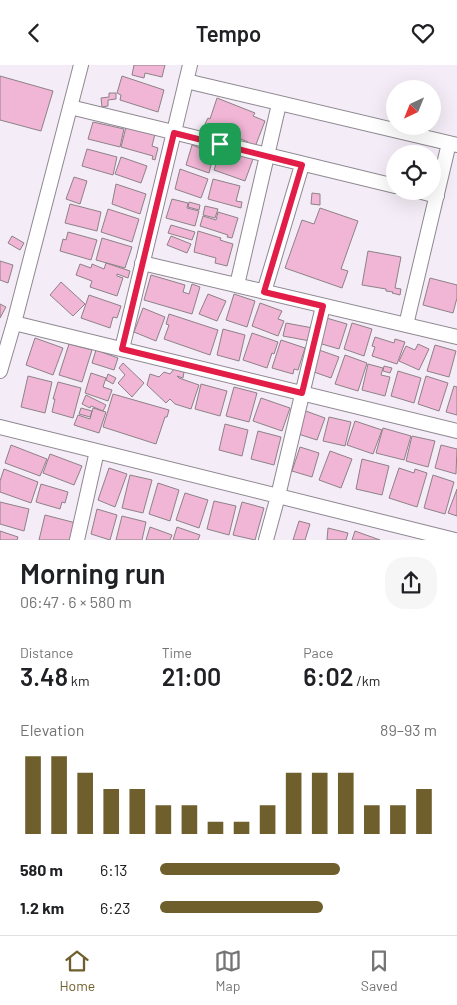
<!DOCTYPE html>
<meta charset="utf-8">
<style>
:root{--surface:#fff;--page:#f6f6f6;--text:#202124;--muted:#757577;--line:#e0e0e0;--accent:#6f5f2c}
body{margin:0;font-family:Barlow,sans-serif;background:var(--page);color:var(--text);height:100vh;display:flex;flex-direction:column;font-size:19px;white-space:nowrap}
*{box-sizing:border-box;margin:0}
p{font-size:16px;color:var(--muted)}
.icon{flex:none;width:28px;height:28px;fill:none;stroke:currentColor;stroke-width:2;stroke-linecap:round;stroke-linejoin:round}
.map{position:relative;height:475px;overflow:hidden}
.side{display:flex;flex-direction:column;background:var(--surface);flex:1}
.side>*{flex:none}
.needle{width:32px;rotate:223deg}
.controls{position:absolute;left:386px;top:15px;display:grid;gap:10px}
.controls a{display:grid;place-items:center;width:55px;height:55px;border-radius:50%;background:var(--surface);box-shadow:0 5px 20px #0002;font-size:25px}
.pin{position:absolute;display:grid;place-items:center;width:42px;height:42px;color:#fff;margin:-21px;border-radius:10px;box-shadow:0 2px 8px #0006}
.round{display:grid;place-items:center;flex:none;width:52px;height:52px;border-radius:20px;background:var(--page)}
.headline{display:flex;align-items:center;justify-content:space-between;height:85px;padding:0 20px}
h1{font-size:28px;font-weight:600;line-height:38px}
.figures{display:grid;grid-template-columns:repeat(3,1fr);gap:8px;height:85px;padding:5px 20px}
.figures div{display:grid;align-content:center}
.figures b{font-size:25px;font-weight:600}
.figures small{font-size:14px;font-weight:400}
.figures p{font-size:14px}
.chart{height:140px;padding:10px 20px}
.chart p{display:flex;justify-content:space-between}
.chart svg{width:100%;height:90px;margin-top:5px;stroke:var(--accent);stroke-width:6}
ul{padding:0 20px;list-style:none;font-size:16px}
li{display:grid;grid-template-columns:80px 60px 1fr;align-items:center;height:38px}
li i{height:12px;border-radius:6px;background:var(--accent)}
header{display:flex;justify-content:space-between;align-items:center;height:65px;padding:0 20px;background:var(--surface);font-size:22px;font-weight:600}
.tab-bar{display:flex;justify-content:space-around;align-items:center;height:70px;border-top:1px solid var(--line);background:var(--surface);font-size:14px;color:var(--muted)}
.tab-bar a{display:grid;justify-items:center;gap:2px}
.tab-bar .selected{color:var(--accent)}
.map>svg:first-child{display:block}
.building{fill:#f1b5d5;stroke:#8d8287}
.lines{fill:none;stroke-linecap:round;stroke-linejoin:round}
.minor-casing{stroke:#8f8891;stroke-width:16}
.minor{stroke:#fff;stroke-width:14}
.route-casing{stroke:#fff;stroke-width:10}
.route{stroke:#e11d48;stroke-width:6}
</style>
<header><svg class="icon" aria-label="back" viewBox="0 0 24 24"><path d="M15 5l-7 7 7 7"/></svg>Tempo<svg class="icon" aria-label="heart" viewBox="0 0 24 24"><path d="M12 20l-8-8c-3-5 5-10 8-4 3-6 11-1 8 4z"/></svg></header>
<div class="map">
<svg width="457" height="475" viewBox="0 0 457 475">
<rect width="100%" height="100%" fill="#f4ecf6"/>
<!-- building -->
<path class="building" d="M134,0H165L162,12L145,8L144,13L132,10Z
M0,11L53,26L41,66L0,55Z
M122,11L164,25L158,47L120,35L121,30L117,28Z
M109,28H116V34L108,35V41L102,42L101,33L109,32Z
M217,33L255,48L253,51L265,56L255,82L247,79L248,77L205,59L208,53L210,54Z
M93,57L124,64L120,82L88,74Z
M126,62L155,69L152,81L158,83L155,95L152,94L153,91L121,82Z
M192,80L214,88L209,108L186,100Z
M222,82L253,94L245,116L214,105Z
M87,84L117,92L113,110L82,101Z
M121,92L147,101L141,118L115,109Z
M180,104L208,114L201,133L175,124Z
M74,112L87,116L80,139L66,134Z
M213,114L240,121L236,136L242,137L241,143L208,134Z
M116,119L146,129L140,149L112,139Z
M312,128L320,129V140L311,139Z
M172,134L188,138L187,143L199,146L195,161L166,153Z
M189,137L200,140L199,145L188,142Z
M70,139L101,147L97,166L65,158Z
M205,141L218,144L215,153L203,150Z
M320,143L358,156L341,204L348,206L342,223L285,203L302,155L314,159Z
M108,144L139,154L132,177L101,167Z
M218,147L238,153L232,173L227,172L228,170L200,161L203,151L216,155Z
M171,160L195,167L192,175L168,168Z
M198,166L221,173L220,175L233,179L227,201L215,198L216,193L194,187Z
M68,167L97,175L91,195L60,186L63,174L66,175Z
M12,171L24,178L20,185L8,178Z
M171,171L191,179L187,188L167,180Z
M102,173L132,182L125,203L96,195Z
M368,186L401,192L395,223L401,224L400,230L392,228L393,227L386,226V224L362,220Z
M0,196L13,200L8,218L0,215Z
M106,198L130,206L128,213L117,209V211L123,213L117,231L90,222L92,216L76,210L80,199L91,203L92,199L104,204Z
M151,210L185,220L183,227L189,229L192,219L200,222L192,249L144,235Z
M430,213L457,220V233L453,248L423,240Z
M61,217L85,239L73,251L50,230Z
M208,229L226,236L217,256L199,249Z
M234,229L255,236L247,262L226,255Z
M89,230L121,241L117,253L113,252L110,263L81,253Z
M260,238L282,246L278,254L284,256L278,271L252,261Z
M0,239L6,242L0,253Z
M143,243L165,252L156,276L134,267Z
M169,249L218,265L210,290L164,274L169,260L166,259Z
M323,252L347,259L339,284L315,277Z
M286,258L313,263L310,276L283,271Z
M352,258L372,264L364,291L344,284Z
M223,264L245,270L239,296L217,290Z
M252,268L278,277L274,289L272,288L267,303L243,295Z
M375,272L394,278L395,274L405,277L397,299L372,291L375,282L372,281Z
M35,273L63,283L53,310L26,300Z
M281,275L305,283L298,305L294,304L293,309L272,303Z
M69,279L92,285L82,317L59,310Z
M418,279L429,284L419,305L399,296L406,281L415,285Z
M435,280L456,286L449,312L427,306Z
M96,285L118,293L114,305L92,298Z
M319,285L339,292L331,313L311,306Z
M345,290L367,298L358,326L335,319Z
M123,298L144,318L132,332L118,318L125,310L119,303Z
M368,299L383,303L381,310L390,312L385,331L362,325Z
M384,301L392,303L390,308L383,306Z
M174,304L184,307L183,313L177,311L179,313L199,320L191,344L175,339L170,334L166,338L147,320L150,309L159,312L164,307L170,309Z
M398,306L421,313L414,338L391,331Z
M91,308L106,313L103,322L112,325L108,336L85,328Z
M108,309L116,313L113,319L106,315Z
M28,311L52,317L45,348L21,342Z
M426,311L448,318L439,346L418,339Z
M58,317L81,323L73,353L52,347L55,334H53Z
M201,319L227,326L220,351L195,344Z
M454,321L457,322V350L446,347Z
M234,322L257,328L249,357L226,351Z
M113,329L169,345L167,352H165L156,379L103,362Z
M86,330L106,340L103,346L91,341L90,343L82,339Z
M261,333L290,343L282,366L253,356Z
M81,343L92,346L90,352L79,349Z
M93,343L106,347L99,368L74,360L78,350L90,354Z
M303,345L325,353L317,375L295,368Z
M329,352L351,357L345,381L323,376Z
M355,356L382,365L373,389L347,380Z
M225,359L248,365L242,391L219,385Z
M383,363L411,371L404,395L376,388Z
M258,366L281,372L274,400L251,394Z
M412,371L435,376L428,402L406,396Z
M11,380L47,394L40,411L5,398Z
M441,380L457,384L456,409L435,403Z
M300,382L319,388L312,412L292,406Z
M330,386L352,394L341,423L319,415Z
M50,389L82,401L74,420L43,408Z
M362,394L389,401L382,430L356,424Z
M109,403L127,409L115,442L98,435Z
M399,403L414,408L415,404L427,408L417,442L389,433Z
M4,404L38,417L31,438L0,427V416Z
M130,410L152,415L143,448L122,443Z
M433,410L454,417L445,449L424,443Z
M158,418L179,425L170,456L149,449Z
M41,419L68,427L65,438L62,437L60,444L36,437Z
M457,424V451L448,448Z
M185,428L208,435L199,463L176,455Z
M214,436L236,441L229,470L207,464Z
M0,437L29,444L24,466L0,459Z
M242,437L264,443L255,475L233,470Z
M97,444L117,450L110,475L91,469Z
M45,450L76,458L72,475H39Z
M122,451L146,457L142,475H116Z
M299,456L310,459L305,475H293Z
M150,462L172,470L170,475H146Z
M177,462L200,470L198,475H173Z
M328,463L348,468L346,475H327Z
M0,466L18,472L17,475H0Z
M355,466L380,475H352Z"/>
<g class="lines">
<!-- minor casing -->
<g class="minor-casing">
<path id="minor" d="M186,16L457,80
M70,42L395,121
M418,126L437,131
M142,198L457,272
M237,220L279,39
M264,227L302,100
M14,258L457,366
M406,260L449,78
M122,284L190,0
M0,306L14,258L81,0
M0,362L455,475
M77,475L97,386
M266,475L278,431L323,241"/>
</g>
<!-- minor -->
<use href="#minor" class="minor"/>
</g>
<g class="lines">
<!-- route casing -->
<g class="route-casing">
<path id="route" d="M174,68L302,100L264,227L323,241L302,328L122,284Z"/>
</g>
<!-- route -->
<use href="#route" class="route"/>
</g>
</svg>
<div class="controls">
<a><svg class="needle" viewBox="-14 -14 28 28"><path d="M0-13l5 13h-10z" fill="#e53935"/><path d="M0 13l5-13h-10z" fill="#757577"/></svg></a>
<a><svg class="icon" aria-label="locate" viewBox="0 0 24 24"><circle cx="12" cy="12" r="6"/><path d="M12 2v4M12 18v4M2 12h4M18 12h4"/></svg></a>
</div>
<div class="pin" style="left:220px;top:79px;background:#1e9e55"><svg class="icon" aria-label="arrive" viewBox="0 0 24 24"><path d="M6 21V4h12l-3 4 3 4H6"/></svg></div>
</div>
<section class="side">
<div class="headline"><div><h1>Morning run</h1><p>06:47 · 6 × 580 m</p></div><a class="round"><svg class="icon" aria-label="share" viewBox="0 0 24 24"><path d="M12 15V3M7 8l5-5 5 5M5 13v7h14v-7"/></svg></a></div>
<div class="figures">
<div><p>Distance</p><b>3.48<small> km</small></b></div>
<div><p>Time</p><b>21:00</b></div>
<div><p>Pace</p><b>6:02<small> /km</small></b></div>
</div>
<div class="chart"><p><span>Elevation</span>89–93 m</p>
<svg viewBox="0 0 160 44" preserveAspectRatio="none"><path d="M5 44V6M15 44V6M25 44V14M35 44V22M45 44V22M55 44V30M65 44V30M75 44V38M85 44V38M95 44V30M105 44V14M115 44V14M125 44V14M135 44V30M145 44V30M155 44V22"/></svg>
</div>
<ul>
<li><b>580 m</b>6:13<i style="width:65%"></i></li>
<li><b>1.2 km</b>6:23<i style="width:59%"></i></li>
</ul>
</section>
<nav class="tab-bar">
<a class="selected"><svg class="icon" aria-label="home" viewBox="0 0 24 24"><path d="M3 11l9-7 9 7M6 9v11h12V9"/></svg>Home</a>
<a><svg class="icon" aria-label="map" viewBox="0 0 24 24"><path d="M3 6l6-2 6 2 6-2v14l-6 2-6-2-6 2zM9 4v14M15 6v14"/></svg>Map</a>
<a><svg class="icon" aria-label="saved" viewBox="0 0 24 24"><path d="M7 4h10v16l-5-4-5 4z"/></svg>Saved</a>
</nav>
